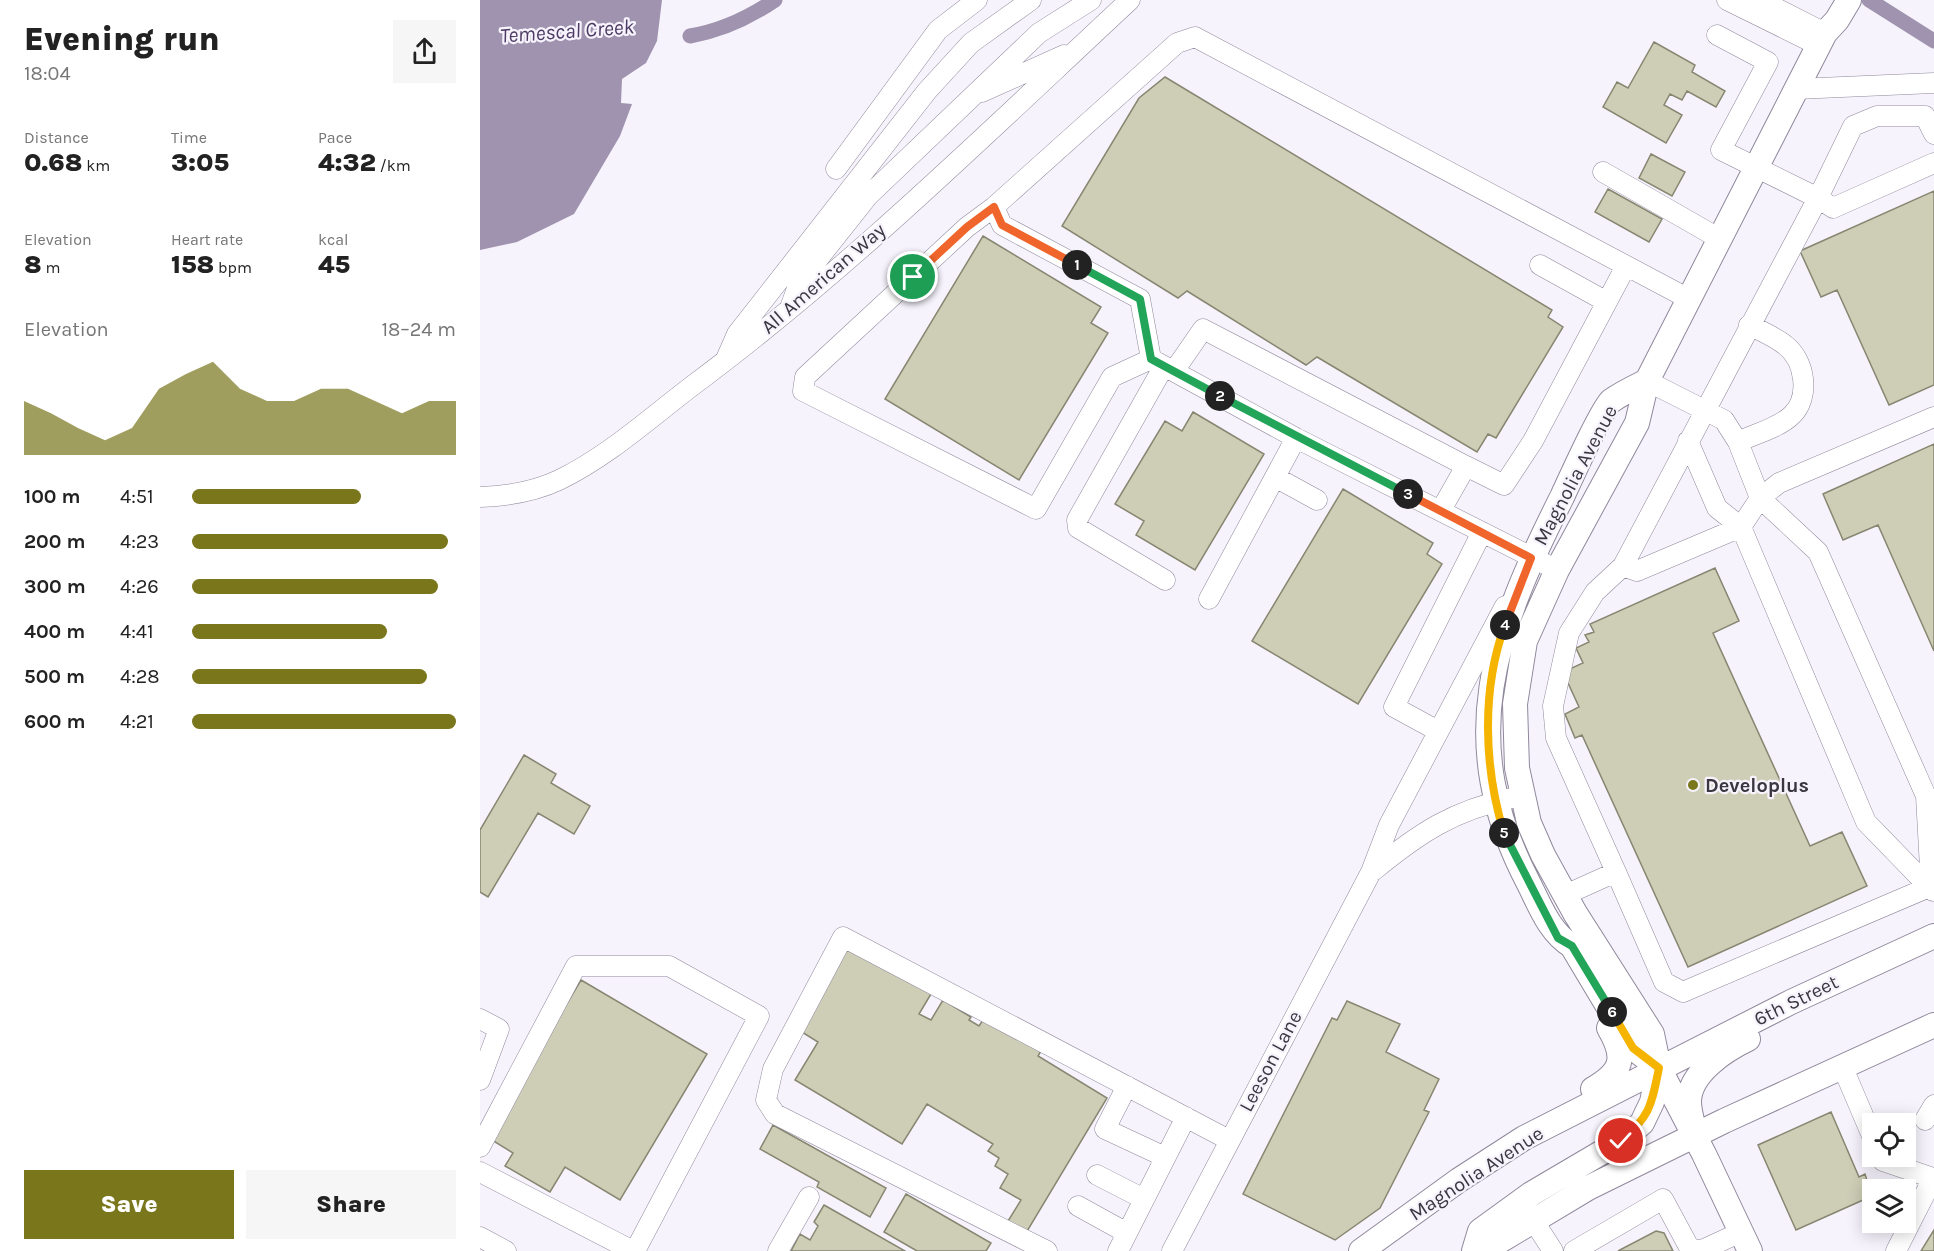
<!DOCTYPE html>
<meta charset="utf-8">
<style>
:root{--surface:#fff;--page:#f6f6f6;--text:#222;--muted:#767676;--accent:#79761c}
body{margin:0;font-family:Karla,sans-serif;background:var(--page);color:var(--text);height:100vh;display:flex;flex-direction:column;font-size:22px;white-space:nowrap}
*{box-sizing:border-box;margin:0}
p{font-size:20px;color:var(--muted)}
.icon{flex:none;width:33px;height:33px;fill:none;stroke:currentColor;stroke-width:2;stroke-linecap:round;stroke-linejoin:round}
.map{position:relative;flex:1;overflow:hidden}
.drawer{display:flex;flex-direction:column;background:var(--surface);width:480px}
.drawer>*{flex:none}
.fabs{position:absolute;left:1382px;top:1113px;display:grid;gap:12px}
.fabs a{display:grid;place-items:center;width:54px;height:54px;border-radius:0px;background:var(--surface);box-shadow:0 3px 15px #0003;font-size:30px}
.pin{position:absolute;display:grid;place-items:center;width:51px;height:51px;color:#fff;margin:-26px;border:3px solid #fff;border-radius:50%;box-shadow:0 2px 6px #0007}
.km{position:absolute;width:30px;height:30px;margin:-15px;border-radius:50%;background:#222;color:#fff;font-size:16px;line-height:30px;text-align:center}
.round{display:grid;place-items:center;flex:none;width:63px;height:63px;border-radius:0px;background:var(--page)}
.summary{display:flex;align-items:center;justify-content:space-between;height:102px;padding:0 24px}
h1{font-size:33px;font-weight:800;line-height:45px}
.stats{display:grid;grid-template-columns:repeat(3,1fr);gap:9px;height:102px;padding:6px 24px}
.stats div{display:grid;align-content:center}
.stats b{font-size:26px;font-weight:800}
.stats small{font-size:16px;font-weight:400}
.stats p{font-size:16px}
.chart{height:168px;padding:12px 24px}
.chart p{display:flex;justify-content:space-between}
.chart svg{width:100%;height:108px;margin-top:6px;fill:var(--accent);opacity:.7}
.button{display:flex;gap:12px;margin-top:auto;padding:12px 24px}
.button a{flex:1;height:69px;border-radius:0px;background:var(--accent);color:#fff;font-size:24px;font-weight:800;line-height:69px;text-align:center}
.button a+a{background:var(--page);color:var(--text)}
ul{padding:0 24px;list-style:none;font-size:20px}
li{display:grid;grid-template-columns:96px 72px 1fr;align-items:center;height:45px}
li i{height:15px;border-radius:8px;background:var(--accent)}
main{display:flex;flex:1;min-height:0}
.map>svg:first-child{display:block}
.water{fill:#9f93af}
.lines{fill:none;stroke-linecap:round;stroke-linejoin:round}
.canal{stroke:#9f93af;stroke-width:15}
.building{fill:#ceceb7;stroke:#868671;stroke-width:1.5}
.minor-casing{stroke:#90889c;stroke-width:21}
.major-casing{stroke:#90889c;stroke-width:26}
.minor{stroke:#fff;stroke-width:20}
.major{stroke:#fff;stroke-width:24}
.split-1-casing{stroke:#fff;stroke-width:12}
.split-2-casing{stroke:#fff;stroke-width:12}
.split-3-casing{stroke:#fff;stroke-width:12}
.split-4-casing{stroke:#fff;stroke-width:12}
.split-5-casing{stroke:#fff;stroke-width:12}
.split-6-casing{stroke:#fff;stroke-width:12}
.split-7-casing{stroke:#fff;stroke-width:12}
.split-1{stroke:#f0652b;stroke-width:8}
.split-2{stroke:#22a559;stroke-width:8}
.split-3{stroke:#22a559;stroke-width:8}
.split-4{stroke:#f0652b;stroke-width:8}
.split-5{stroke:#f5b400;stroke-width:8}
.split-6{stroke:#22a559;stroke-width:8}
.split-7{stroke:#f5b400;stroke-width:8}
.poi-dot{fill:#79761c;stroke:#f6f3fc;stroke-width:2}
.labels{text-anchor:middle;stroke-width:4.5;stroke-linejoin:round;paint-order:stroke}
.street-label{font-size:20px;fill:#3b3740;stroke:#f6f3fc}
.poi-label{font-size:20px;font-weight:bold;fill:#3b3740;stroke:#f6f3fc;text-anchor:start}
.water-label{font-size:21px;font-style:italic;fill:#4d3a64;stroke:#f6f3fc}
</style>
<main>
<section class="drawer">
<div class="summary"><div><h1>Evening run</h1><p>18:04</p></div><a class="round"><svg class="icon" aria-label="share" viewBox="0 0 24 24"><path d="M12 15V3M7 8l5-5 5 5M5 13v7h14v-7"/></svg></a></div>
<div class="stats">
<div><p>Distance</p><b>0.68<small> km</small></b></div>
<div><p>Time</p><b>3:05</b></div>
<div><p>Pace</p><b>4:32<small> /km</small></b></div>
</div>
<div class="stats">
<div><p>Elevation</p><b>8<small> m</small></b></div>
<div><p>Heart rate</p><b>158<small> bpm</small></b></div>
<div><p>kcal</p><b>45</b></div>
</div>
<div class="chart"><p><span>Elevation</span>18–24 m</p>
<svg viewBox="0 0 160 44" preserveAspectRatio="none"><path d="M0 44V22L10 27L20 33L30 38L40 33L50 17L60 11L70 6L80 17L90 22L100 22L110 17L120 17L130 22L140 27L150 22L160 22V44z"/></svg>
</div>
<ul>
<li><b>100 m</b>4:51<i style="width:64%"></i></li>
<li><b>200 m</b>4:23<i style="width:97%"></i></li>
<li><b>300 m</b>4:26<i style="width:93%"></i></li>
<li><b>400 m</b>4:41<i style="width:74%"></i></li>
<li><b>500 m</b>4:28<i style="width:89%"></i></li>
<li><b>600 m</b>4:21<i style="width:100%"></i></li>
</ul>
<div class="button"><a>Save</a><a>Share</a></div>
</section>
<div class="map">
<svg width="1454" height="1251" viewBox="0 0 1454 1251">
<rect width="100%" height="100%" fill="#f6f3fc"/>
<!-- water -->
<path class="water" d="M0,0H182L177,41L166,63L142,79L141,103L152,104L140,136L94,214L37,242L0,250Z"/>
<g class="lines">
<!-- canal -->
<path class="canal" d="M1389,0L1454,41
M210,36C240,31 270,17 295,0"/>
</g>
<!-- building -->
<path class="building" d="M1174,42L1215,65L1212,72L1245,91L1236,107L1207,91L1202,100L1190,94L1184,105L1202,115L1186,143L1123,107L1137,82L1148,88Z
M685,77L1072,310L1068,317L1083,327L1016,438L1008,434L997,452L837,357L826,365L707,291L698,298L582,226L659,98Z
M1171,154L1205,172L1192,196L1159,178Z
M1128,189L1182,219L1169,242L1115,212Z
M1454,191V385L1409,405L1357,290L1341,297L1320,251Z
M503,236L621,307L611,323L628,333L539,480L405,399Z
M713,412L784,454L715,570L656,535L664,521L635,504L685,421L702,431Z
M1454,444V651L1398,525L1363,540L1343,494Z
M863,489L953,543L947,554L962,564L878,704L772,641Z
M1235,568L1259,621L1233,633L1330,846L1362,832L1387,886L1208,967L1102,735L1095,738L1085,714L1099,707L1083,672L1103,663L1096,648L1109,642L1105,635L1114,632L1110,624Z
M44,755L76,774L71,783L110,806L94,834L58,813L8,897L0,892V830Z
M368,944L451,994L439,1014L451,1020L463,1000L491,1017L489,1020L499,1026L505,1017L561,1051L558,1056L627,1098L546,1233L528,1221L541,1200L520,1188L528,1174L515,1166L519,1158L508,1151L513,1144L447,1104L422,1144L315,1080L338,1042L317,1029Z
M101,980L227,1054L140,1200L85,1167L70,1192L25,1166L33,1153L7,1137Z
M867,1001L920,1024L906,1052L959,1079L944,1110L949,1112L900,1208L855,1240L763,1194L852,1018L857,1020Z
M1351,1112L1379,1177L1385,1174L1392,1196L1316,1230L1278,1145Z
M293,1125L406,1188L390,1217L337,1187L339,1182L280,1149Z
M426,1194L511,1243L506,1251H437L404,1232Z
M344,1205L425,1251H311L320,1234L330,1240L338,1226L334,1222Z
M1454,1230V1251H1441Z
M1176,1231L1184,1233L1193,1251H1138Z"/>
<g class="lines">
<!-- minor casing -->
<g class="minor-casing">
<path id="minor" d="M1247,0L1338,45
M1280,0L1345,33
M1316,89L1454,83
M502,92L584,55
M1454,134L1445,116H1397L1373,126L1338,198L1353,208L1454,163
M356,169L458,30L497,0
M1123,172L1240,239
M514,207L487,227L325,377L323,391L556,509L632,377L671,359
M1060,265L1127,302
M310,308L319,283L388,196L559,33L611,0
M246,359L257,334L447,91L491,43L551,0
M671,359L660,299L522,225L514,207L697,43L715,37L1209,299
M671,359L816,438L1077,570
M684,366L597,520L598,528L685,580
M694,371L723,329L986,466
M1167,381L1244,420L1258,442L1280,498L1261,527L1386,822L1453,891
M1258,442C1274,434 1299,428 1312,415C1330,398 1326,361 1305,345C1295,337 1281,331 1269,325
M795,477L837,500
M0,497C26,496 56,491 79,480C127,457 170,418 212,386C368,270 508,132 650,0
M961,510L986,466L1024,485L1053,441L1146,266
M1143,566L1157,571L1261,527L1237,508L1208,441
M729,599L816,438
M958,731L914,707L1002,532
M893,871C939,833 974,810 1032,798
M1136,872L1076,738L1073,706L1089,633L1115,592L1143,566L1338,198L1241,150L1288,62L1237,35
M1451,886L1446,796L1338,552L1280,498L1299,483L1454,417
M1085,895L1136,872L1184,982L1203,992L1454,885
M0,1019L19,1029L0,1080
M1363,1068L1392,1136
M647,1086L625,1129L685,1157
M1445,1120L1454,1105
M0,1147L96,966H189L279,1016L155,1251
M1401,1156L1403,1161L1453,1178L1416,1251
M0,1172L153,1251
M617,1175L664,1199
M598,1206L647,1233
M1053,1220L1073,1251
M0,1237L26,1251
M298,1251L329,1197
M567,1251L295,1114L286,1100L293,1069L363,937L749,1140
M638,1251L706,1117
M692,1251L891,872L909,825L1025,606
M1094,1251L1183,1199L1210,1249L1222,1250L1261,1232"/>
</g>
<!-- major casing -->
<g class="major-casing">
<path id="major" d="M1167,381C1155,387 1142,393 1131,401C1123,407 1089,482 1082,497C1014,632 973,740 1049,884C1060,906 1070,933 1092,946L1153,1048L1179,1068
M1113,1089C1142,1072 1147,1059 1129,1028
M1213,1126C1212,1119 1209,1110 1209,1102C1209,1073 1245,1050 1268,1039
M881,1251L979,1180L1044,1138L1311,1002L1454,936
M994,1251L1000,1231L1051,1194L1141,1141L1162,1123L1172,1102L1179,1068
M1003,1251L1108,1188L1244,1121L1454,1025
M1270,1251L1224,1154L1179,1068L1172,1034L1095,913L1063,855L1049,823L1037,768L1035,704L1045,641L1077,570L1157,423L1167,381L1345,33L1357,20L1369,0"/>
</g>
<!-- minor -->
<use href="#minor" class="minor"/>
<!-- major -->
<use href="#major" class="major"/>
</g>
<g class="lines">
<!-- split-1 casing -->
<g class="split-1-casing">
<path id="split-1" d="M433,277L487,227L514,207L522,225L597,265"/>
</g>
<!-- split-2 casing -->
<g class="split-2-casing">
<path id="split-2" d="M597,265L660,299L671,359L740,396"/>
</g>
<!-- split-3 casing -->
<g class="split-3-casing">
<path id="split-3" d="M740,396L928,494"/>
</g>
<!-- split-4 casing -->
<g class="split-4-casing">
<path id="split-4" d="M928,494L1051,558L1025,625"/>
</g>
<!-- split-5 casing -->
<g class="split-5-casing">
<path id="split-5" d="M1024,833C1004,768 1001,690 1025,625"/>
</g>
<!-- split-6 casing -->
<g class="split-6-casing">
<path id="split-6" d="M1024,833L1078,938L1092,946L1132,1012"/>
</g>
<!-- split-7 casing -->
<g class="split-7-casing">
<path id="split-7" d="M1132,1012L1153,1048L1179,1068C1171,1106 1171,1115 1141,1141"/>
</g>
<!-- split-1 -->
<use href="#split-1" class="split-1"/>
<!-- split-2 -->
<use href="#split-2" class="split-2"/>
<!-- split-3 -->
<use href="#split-3" class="split-3"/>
<!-- split-4 -->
<use href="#split-4" class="split-4"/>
<!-- split-5 -->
<use href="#split-5" class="split-5"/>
<!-- split-6 -->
<use href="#split-6" class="split-6"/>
<!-- split-7 -->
<use href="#split-7" class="split-7"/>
</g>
<!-- markers -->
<circle class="poi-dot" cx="1213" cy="785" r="6"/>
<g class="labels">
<!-- street labels -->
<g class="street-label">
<text transform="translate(343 278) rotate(-41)" y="7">All American Way</text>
<text transform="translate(1095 475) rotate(-62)" y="7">Magnolia Avenue</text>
<text transform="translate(1316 1000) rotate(-26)" y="7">6th Street</text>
<text transform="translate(790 1061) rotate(-62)" y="7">Leeson Lane</text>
<text transform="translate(996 1173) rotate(-33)" y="7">Magnolia Avenue</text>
</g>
<!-- poi labels -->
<g class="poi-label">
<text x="1225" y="792">Developlus</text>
</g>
<!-- water labels -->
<g class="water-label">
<text transform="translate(87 31) rotate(-4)" y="7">Temescal Creek</text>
</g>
</g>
</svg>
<div class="fabs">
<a><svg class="icon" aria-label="locate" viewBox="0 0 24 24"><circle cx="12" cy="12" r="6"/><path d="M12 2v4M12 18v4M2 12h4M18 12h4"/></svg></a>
<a><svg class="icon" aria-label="layers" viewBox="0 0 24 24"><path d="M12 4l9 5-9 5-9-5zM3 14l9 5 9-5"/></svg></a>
</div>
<div class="pin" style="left:433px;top:277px;background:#1e9e55"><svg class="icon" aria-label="arrive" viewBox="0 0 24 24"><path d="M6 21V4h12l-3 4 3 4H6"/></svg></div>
<div class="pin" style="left:1141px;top:1141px;background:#d93025"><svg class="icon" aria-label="check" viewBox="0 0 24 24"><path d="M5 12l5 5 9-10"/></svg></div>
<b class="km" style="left:597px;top:265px">1</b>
<b class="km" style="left:740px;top:396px">2</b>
<b class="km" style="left:928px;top:494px">3</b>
<b class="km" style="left:1025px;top:625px">4</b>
<b class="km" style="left:1024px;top:833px">5</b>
<b class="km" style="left:1132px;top:1012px">6</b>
</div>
</main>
